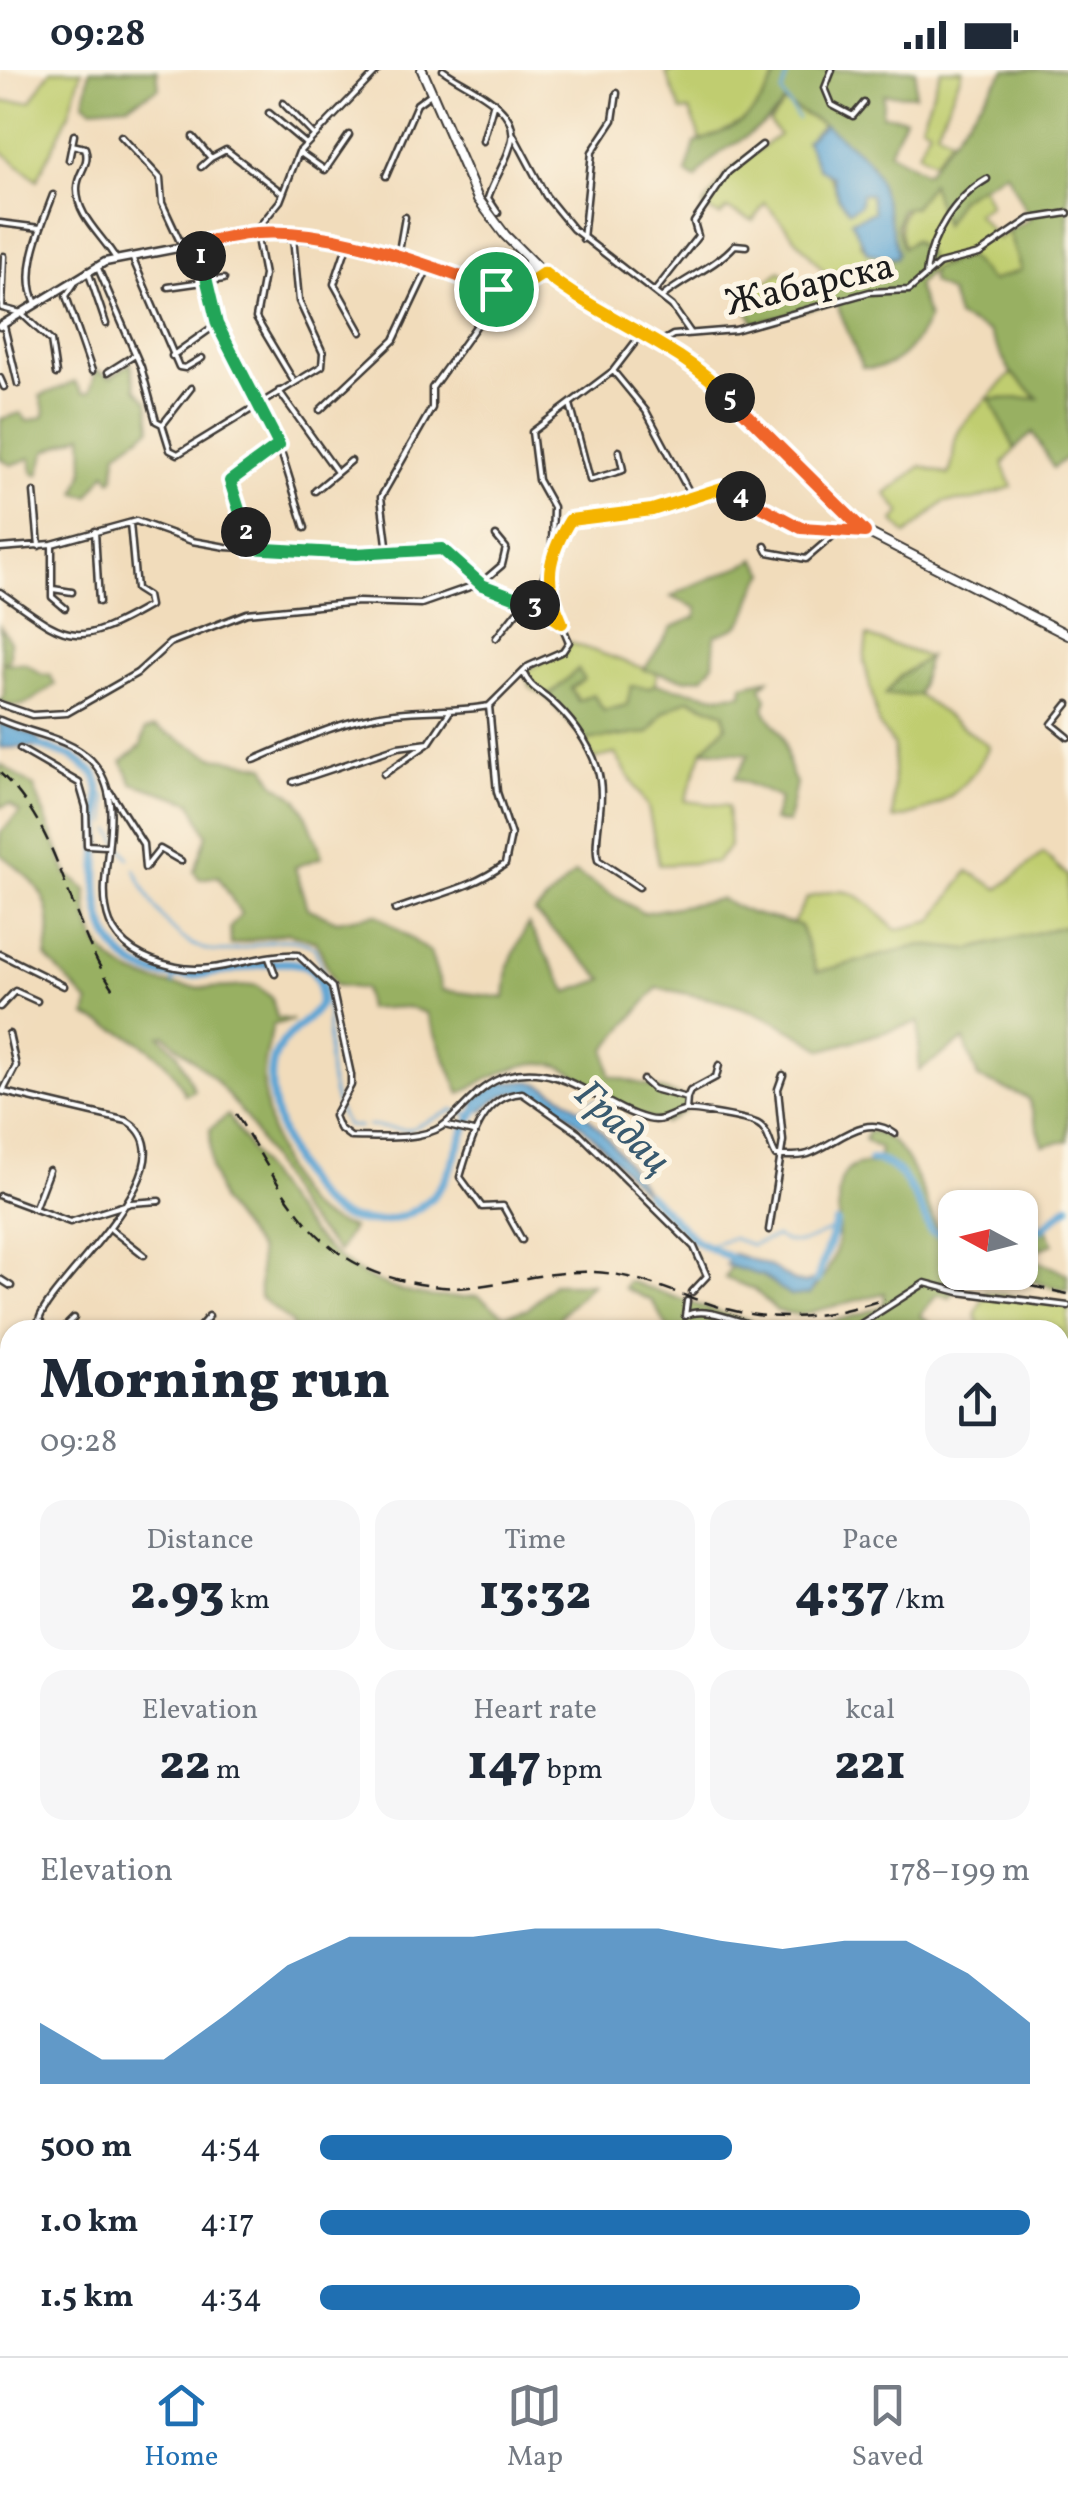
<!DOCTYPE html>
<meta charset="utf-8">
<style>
:root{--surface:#fff;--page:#f6f6f7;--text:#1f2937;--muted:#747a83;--line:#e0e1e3;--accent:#1f6fb2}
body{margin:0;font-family:Vollkorn,serif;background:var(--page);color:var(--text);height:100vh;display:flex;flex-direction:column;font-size:38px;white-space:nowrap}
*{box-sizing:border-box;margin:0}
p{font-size:32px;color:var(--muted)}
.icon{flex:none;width:55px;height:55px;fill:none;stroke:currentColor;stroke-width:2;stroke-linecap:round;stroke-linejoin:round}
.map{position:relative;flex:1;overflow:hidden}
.details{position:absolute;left:0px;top:1250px;width:1070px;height:1038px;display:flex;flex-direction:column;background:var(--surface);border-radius:30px 30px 0 0;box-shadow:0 2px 8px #0004}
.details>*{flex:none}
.needle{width:65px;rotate:277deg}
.fabs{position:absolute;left:938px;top:1120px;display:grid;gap:20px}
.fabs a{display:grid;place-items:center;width:100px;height:100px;border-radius:20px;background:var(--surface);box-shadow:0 2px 8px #0004;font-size:50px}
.pin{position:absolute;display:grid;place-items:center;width:85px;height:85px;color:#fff;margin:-42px;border:5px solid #fff;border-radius:50%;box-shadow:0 2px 10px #0007}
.km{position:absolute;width:50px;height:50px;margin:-25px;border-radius:50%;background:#222;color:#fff;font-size:28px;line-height:50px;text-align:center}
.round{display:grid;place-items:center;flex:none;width:105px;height:105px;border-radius:30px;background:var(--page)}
.head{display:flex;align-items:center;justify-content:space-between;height:170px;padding:0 40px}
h1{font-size:55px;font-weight:800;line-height:75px}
.metrics{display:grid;grid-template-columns:repeat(3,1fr);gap:15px;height:170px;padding:10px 40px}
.metrics div{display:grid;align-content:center;border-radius:25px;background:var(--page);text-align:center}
.metrics b{font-size:50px;font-weight:800}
.metrics small{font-size:28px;font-weight:400}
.metrics p{font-size:28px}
.chart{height:280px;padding:20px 40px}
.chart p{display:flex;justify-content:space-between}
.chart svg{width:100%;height:180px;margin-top:10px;fill:var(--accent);opacity:.7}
ul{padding:0 40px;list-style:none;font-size:32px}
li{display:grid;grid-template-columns:160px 120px 1fr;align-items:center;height:75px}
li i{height:25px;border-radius:12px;background:var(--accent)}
.status{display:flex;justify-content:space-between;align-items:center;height:70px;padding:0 50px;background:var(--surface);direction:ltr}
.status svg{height:28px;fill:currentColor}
.menu{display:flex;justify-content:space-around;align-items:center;height:140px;border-top:2px solid var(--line);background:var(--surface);font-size:28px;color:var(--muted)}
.menu a{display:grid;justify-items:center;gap:5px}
.menu .on{color:var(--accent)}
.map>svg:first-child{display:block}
.green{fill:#c0cd6f;stroke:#6e7446;stroke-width:2.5}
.forest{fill:#98b062;stroke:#5a663f;stroke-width:2.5}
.water{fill:#5da5d4;stroke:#3c6078;stroke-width:2.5}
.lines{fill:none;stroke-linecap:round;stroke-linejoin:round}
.stream{stroke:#5da5d4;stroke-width:2.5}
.river{stroke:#5da5d4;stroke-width:8}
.minor-casing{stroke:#3c3934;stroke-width:9}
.tertiary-casing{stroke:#3c3934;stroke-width:10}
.secondary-casing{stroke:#3c3934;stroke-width:11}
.primary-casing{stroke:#3c3934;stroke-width:12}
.minor{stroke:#fff;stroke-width:4}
.tertiary{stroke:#fff;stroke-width:5}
.secondary{stroke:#fff;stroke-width:6}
.primary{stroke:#fff;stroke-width:8}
.rail{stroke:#1c1c1c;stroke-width:2.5;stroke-dasharray:15 8;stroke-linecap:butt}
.split-1-casing{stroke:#fff;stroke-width:20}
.split-2-casing{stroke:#fff;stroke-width:20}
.split-3-casing{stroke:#fff;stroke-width:20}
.split-4-casing{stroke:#fff;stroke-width:20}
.split-5-casing{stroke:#fff;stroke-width:20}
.split-6-casing{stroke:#fff;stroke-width:20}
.split-1{stroke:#f0652b;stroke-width:12}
.split-2{stroke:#22a559;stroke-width:12}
.split-3{stroke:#22a559;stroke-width:12}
.split-4{stroke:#f5b400;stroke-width:12}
.split-5{stroke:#f0652b;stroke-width:12}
.split-6{stroke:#f5b400;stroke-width:12}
.labels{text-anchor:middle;stroke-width:10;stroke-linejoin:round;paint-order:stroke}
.street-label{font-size:38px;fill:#1c1c1c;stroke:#fcf5e5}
.water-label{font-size:40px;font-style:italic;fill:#395a6f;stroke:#fcf5e5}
</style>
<div class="status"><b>09:28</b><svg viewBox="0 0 49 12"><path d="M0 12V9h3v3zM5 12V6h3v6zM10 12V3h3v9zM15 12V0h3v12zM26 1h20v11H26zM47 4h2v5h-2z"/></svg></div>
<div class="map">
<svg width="1068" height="2286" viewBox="0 0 1068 2286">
<rect width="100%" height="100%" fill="#fcf5e5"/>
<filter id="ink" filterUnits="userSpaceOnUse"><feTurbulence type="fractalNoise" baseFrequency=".01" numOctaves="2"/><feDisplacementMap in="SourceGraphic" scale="20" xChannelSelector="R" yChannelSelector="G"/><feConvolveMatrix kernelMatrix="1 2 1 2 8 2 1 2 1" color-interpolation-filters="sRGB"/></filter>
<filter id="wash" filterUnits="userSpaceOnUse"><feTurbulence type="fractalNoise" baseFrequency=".0048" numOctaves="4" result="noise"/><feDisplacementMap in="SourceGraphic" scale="40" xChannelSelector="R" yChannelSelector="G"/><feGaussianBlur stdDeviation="2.25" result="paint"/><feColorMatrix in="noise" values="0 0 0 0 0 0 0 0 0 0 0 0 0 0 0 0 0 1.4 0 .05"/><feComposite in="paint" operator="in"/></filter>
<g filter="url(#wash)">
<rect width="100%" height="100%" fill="#f1dcbb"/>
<!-- green -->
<path class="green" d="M51,0H82L68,46L37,110L0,80V32L31,31Z
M675,0H779C756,46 749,53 701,71L690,41H681L666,3Z
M941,0H963L937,60L951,68L934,92L918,83L929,58L921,54Z
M784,33L823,55L806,72C818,89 832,106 838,127L859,131L861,124H870L875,140L860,173L868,183L896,188C879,204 868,202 847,198L831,209L765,133L753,151L727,139L720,146L703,137L728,102L779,65L770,53Z
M931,112L944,154L960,128L980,113L990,135L976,143L998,169L1008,161L1021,200L991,211L947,190L926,206L928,184L914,171L904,178C893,145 907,134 931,112Z
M780,201L800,220L742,232Z
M1011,303L1039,329L991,330L1015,379L1003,394L1012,417L974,430L944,432L906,465L894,451L901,443L886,424L921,396L948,405C956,392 951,379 957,365C963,349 998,320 1011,303Z
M867,566L928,587L899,607L886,625H918L989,676C972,716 937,743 893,749L894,676L879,655L864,591Z
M569,572L657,603L655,614L627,635L604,641L593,624L579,632L571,618L547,627L531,618L523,602L563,581Z
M689,629L724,643L726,656L703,680L685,731L728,736L730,776L716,792L659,795L648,737L615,684L593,689L585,670L649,663L664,642Z
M1043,783L1068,806V855L967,880L922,875L817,902L800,855L793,853L807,828C854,810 863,829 896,860L933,851L968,801L999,819Z
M986,1222L1068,1235V1425L1060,1424V1260H983L975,1245Z"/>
<!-- forest -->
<path class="forest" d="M90,0H157L159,18L128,35L91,38L84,32Z
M779,0H916L915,25L884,24L882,45L905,48L889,82L926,103L1005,0H1068V386L1053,398L1033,362L1015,379L990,329L1038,328L1011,303L989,262L957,247L950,223L931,212L932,199L968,187L991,211L1021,200L1008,161L1030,149L1006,102L960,128L944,155L931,113L914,137L901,139L897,157L903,178L914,170L928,184L926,206L917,216L928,249C915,275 896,304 862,297L836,232L755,253L742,232L800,220L847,198L873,203L887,196L898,182L871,93L825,55L784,33C758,70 721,70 696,109L686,103L695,73C745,54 755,49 779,0Z
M131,293L136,319L148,331L151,358L117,382L114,408L111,410L106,402L89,426L76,423L84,401L83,365L46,381L39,405L33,403L31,388L11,395L0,388L1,349L21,343L27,351L43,347L45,342L40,326L75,312L83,323L90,322L96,300L111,307Z
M756,489L766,503C741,531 760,555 715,565L713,595L703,607L685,609L644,600L672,557L696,547L697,538L671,527C698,510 727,504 756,489Z
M0,556L10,571V589L5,593L26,594L42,605H50L55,615C35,626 23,645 0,631L4,625Z
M928,587L918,625H885L899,607Z
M578,599L584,609L571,618L578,631L593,624L604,641L627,635L631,616L649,618L655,614L717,626L742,624L743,615L769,609L761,617L767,629L764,638C768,650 777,655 782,665C789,680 784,692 796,713L788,753L773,751L780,728L735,708L749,684L703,680L726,656L724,643L689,629L664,642L649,663L585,670L547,627Z
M155,657L213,687L265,696C278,724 279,713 297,729C304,736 319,776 322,787L295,797L307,838L337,851L376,844L430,882L442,920L505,928L508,896L528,854L568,922L604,909L534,843L575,803L643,843L720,829L750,843L800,855L817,902L922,875L967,880L1068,855V1071L1043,1075L1028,1028L978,1008L964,970L919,1000V952L823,980C762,938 727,931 657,918L606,979L610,1006C638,1011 660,1021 687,1028L686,1040L665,1053C562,1029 587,950 460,1024L426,943L407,937L367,939L364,919L335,915L316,871L287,863L231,875L230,858L241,844L218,806L200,809L194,802L207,765L191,732L132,713L122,691L141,676L145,660Z
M0,694L34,717L67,804L87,820C81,918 183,923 256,915L272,928L277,948L293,950L273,955C270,970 265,986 264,1001C261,1041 280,1102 305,1133C316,1147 336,1153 352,1158L338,1182L300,1142L247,1049L214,1008L165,965L160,966L177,982L194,1020L185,1025C167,979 128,965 86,946L89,933L46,887C58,833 41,815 0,784V763L20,742L10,734L0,737Z
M228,1045C292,1143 342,1240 478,1226L504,1245L528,1239L553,1214H592L560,1246L557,1260H292V1253L260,1227L259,1181L222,1133L211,1098L210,1059Z
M868,1061C908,1064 923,1128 938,1160L955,1167V1202L996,1203L961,1208L950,1228L938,1224L920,1245L938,1260H669L652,1231L624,1218L628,1211C727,1243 778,1278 883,1236L885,1223L800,1245L777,1241L754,1219L725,1208L731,1196L763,1206L785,1222L810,1224C824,1209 835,1189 838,1169C841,1149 830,1105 855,1096C861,1093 871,1094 878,1093L880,1079L865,1070Z
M1044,1155L1054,1174L1022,1185L1068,1204V1221L1001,1203L1020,1202V1159Z
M1060,1424L1068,1425V1618L1060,1608Z
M1060,1679L1068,1691V1936L1064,1934L1060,1942Z
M306,2278H946L943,2286H306Z"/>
<!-- water -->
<path class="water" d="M825,55C839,67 856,78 868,91C882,106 891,160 898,182L896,188L868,183L851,151L874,142L870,124H861L860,135L849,141L838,127L832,106L818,98L806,71Z
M0,652L35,666L44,677L0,678Z
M530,1011C581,1024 624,1087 651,1129C611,1092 538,978 483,1041L472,1031L499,1013Z
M733,1184C746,1188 761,1192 773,1198C793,1210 802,1223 823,1202L810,1224L790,1226L763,1206L726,1195Z"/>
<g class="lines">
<!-- stream -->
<path class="stream" d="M789,0L782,23L798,49
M100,720L106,727L108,753
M111,760L129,788
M135,799C153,840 184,892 237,880C266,873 286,863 314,877C342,937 312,1000 347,1056L360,1057
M173,914V907
M576,1043L593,1030L600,1032
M368,1056L408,1060L453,1040L470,1045
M707,1175L732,1168L751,1175L776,1167C801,1181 811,1166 835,1159"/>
<!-- river -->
<path class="river" d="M38,675L73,687L96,705C111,763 74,843 127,890C188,943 328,840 320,934C308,953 283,965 275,986C260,1027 293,1105 323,1134C346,1156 391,1156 417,1139C459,1113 452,1065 483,1032
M871,1090C904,1090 919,1135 931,1161L955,1171
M647,1124L696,1171L739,1192
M1020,1162L1043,1158L1068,1136
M817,1210L836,1153"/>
</g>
</g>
<g filter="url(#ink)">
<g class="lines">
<!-- minor casing -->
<g class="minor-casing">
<path id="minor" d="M443,0C464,16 518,35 512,69C509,89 494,108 488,128L498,143
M832,0L825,18L832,35L853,46L864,33
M283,33L313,64
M269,43L306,74
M513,64L546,126L573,159L672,236L690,262
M121,66L160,108L162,133L182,176
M193,67L211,88L226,80L281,122
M483,71L494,32
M72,75L85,78C91,95 77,102 77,118C76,146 103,166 116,189
M299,82L325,100L349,65
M69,90L74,65
M201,97L211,88
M386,106L417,34L432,23
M0,153L40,158
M256,163L264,205L256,248L293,310
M253,164L280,131L299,82L378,0
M583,169L592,82L613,50L617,23
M348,173L334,214L361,262
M197,175L217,254L279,375L305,458
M4,186L2,238L21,243L51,271L56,304
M132,187L179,297L185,298L202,288
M398,187L405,147
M97,196L141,297L156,351L162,354L170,380L178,384L322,296L323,283L299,231L293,167
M88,201L106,254
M926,206C929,168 954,128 987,109
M74,214L66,226L92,301
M168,217L224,209
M655,221L698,166L694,152L728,102L762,75
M662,227C686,207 714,198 735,175L746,176
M36,233C20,202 42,155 53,125
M4,256L18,314
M661,272L673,265L735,260L870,222L909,220L939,194L979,184L1030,149L1068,143
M172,286L217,254
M108,302L135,285
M614,302L646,341L693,429
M0,308L4,317
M279,321L337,402
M570,334L590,410L623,400L619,381
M320,340L394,270L428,198
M163,354L191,318
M315,421L351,391
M34,422L39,476
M95,461L99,532
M52,474V527L65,538
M552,476L553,437L538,410L532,362L613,301L643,262
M765,476L768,482L806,489L836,463
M248,477L230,411L279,375
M0,478L52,474L136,451L192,471L226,477L356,484L442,479L481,513
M388,482L381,427L432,338V318L477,255L496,219
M546,507L559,549
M481,513L502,495L506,478L496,466
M53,519L72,522
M0,522C68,569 71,581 149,536L147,526L136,519L130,453
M522,528C548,519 543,500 552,480C557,470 564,460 570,450L653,440L722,418L801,458L860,462
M496,568L526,530
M523,602C530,617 537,619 549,629C569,646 589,672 597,698C608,730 592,767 598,790L639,817
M0,634L32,645L67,643L137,603L170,573L247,543L358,532L421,534L481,513L538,537L561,553L569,572L563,581L529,596L489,636L497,722L511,765L505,794C469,820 436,824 395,840
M1068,634L1052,654L1068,667
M0,650C28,663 68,667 91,690C151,753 41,868 176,897C217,906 258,882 298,885L332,917L351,1005V1015L334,1046L339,1058L351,1067C377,1067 419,1071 441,1057C463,1042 477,1015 507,1006C560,990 599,1036 648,1049C663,1053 670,1044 684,1041C692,1039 751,1049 758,1054C769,1060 770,1077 776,1086C786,1086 799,1087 808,1084C837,1074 864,1041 895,1064
M20,679L79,713L86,737L87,775L105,776
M254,690C297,671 348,648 395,643C427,639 457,642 489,636
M384,704L429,673L449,643
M293,712L398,677L429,673
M110,722L143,774L145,798L160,779L181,791
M0,884L64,916
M269,888L275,904
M0,937L15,921L37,931
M643,1010L653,1019L687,1028L686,1040
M0,1021L127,1051C197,1093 49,1213 39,1250L47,1260
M3,1021L16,996L9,964
M687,1028L690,1021L716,1007L719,995
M444,1055L473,1062
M0,1126L70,1152L131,1133L159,1131
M35,1137L49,1100
M112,1160L144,1185
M769,1160L783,1071L778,1019L783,1005
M522,1170L503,1136L482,1137L460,1107C470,1074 481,1026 522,1023L579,1063L694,1177L707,1206L692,1222
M0,1209L11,1216
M687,1231L685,1246C708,1233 747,1258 774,1260
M62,1260L74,1248
M197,1260L209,1246
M851,1260L925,1213L959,1222L1068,1236
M1060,1315H1068
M1060,1357L1068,1333
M1060,1366L1068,1368
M0,1423L10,1419
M1060,1750L1068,1746
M0,1951H10
M0,2014L10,2012
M1060,2087L1068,2082
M0,2133L10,2137
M1060,2167L1068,2173
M0,2207L10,2206"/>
</g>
<!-- tertiary casing -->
<g class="tertiary-casing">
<path id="tertiary" d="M0,1435L10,1437
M0,2275L7,2286
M895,2278L904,2286"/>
</g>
<!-- secondary casing -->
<g class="secondary-casing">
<path id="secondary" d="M0,256L105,192L256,163L348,173L496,219H526L543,203"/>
</g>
<!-- primary casing -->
<g class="primary-casing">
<path id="primary" d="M422,0L478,129L505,165L543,203L695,294L861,459L1068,565
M529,192L532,208"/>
</g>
<!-- minor -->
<use href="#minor" class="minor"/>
<!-- tertiary -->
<use href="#tertiary" class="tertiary"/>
<!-- secondary -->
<use href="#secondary" class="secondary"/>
<!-- primary -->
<use href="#primary" class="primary"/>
<!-- rail -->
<path class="rail" d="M0,703C64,762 67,853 115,921
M236,1044C285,1122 309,1191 409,1212C429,1216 449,1219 469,1217C516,1212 566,1196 613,1204C646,1209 675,1223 707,1233C771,1255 821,1249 885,1229
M962,1210L1018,1213L1068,1224"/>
</g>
</g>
<g class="lines" filter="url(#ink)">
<!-- split-1 casing -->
<g class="split-1-casing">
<path id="split-1" d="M201,186L196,174C216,170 237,164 257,163C339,158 420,194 496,219"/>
</g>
<!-- split-2 casing -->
<g class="split-2-casing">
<path id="split-2" d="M201,186L217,254L279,375L230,411L246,462"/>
</g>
<!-- split-3 casing -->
<g class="split-3-casing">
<path id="split-3" d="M246,462L248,478L356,484L442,479L482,515L535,535"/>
</g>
<!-- split-4 casing -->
<g class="split-4-casing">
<path id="split-4" d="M535,535L562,553C543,512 547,488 570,450L652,440L722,418L741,426"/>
</g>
<!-- split-5 casing -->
<g class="split-5-casing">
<path id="split-5" d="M730,328L865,462L801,458L741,426"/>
</g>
<!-- split-6 casing -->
<g class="split-6-casing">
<path id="split-6" d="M496,219L518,220L544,203C604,251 676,272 730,328"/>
</g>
<!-- split-1 -->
<use href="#split-1" class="split-1"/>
<!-- split-2 -->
<use href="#split-2" class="split-2"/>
<!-- split-3 -->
<use href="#split-3" class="split-3"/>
<!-- split-4 -->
<use href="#split-4" class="split-4"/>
<!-- split-5 -->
<use href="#split-5" class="split-5"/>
<!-- split-6 -->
<use href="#split-6" class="split-6"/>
</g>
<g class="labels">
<!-- street labels -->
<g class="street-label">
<text transform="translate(809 213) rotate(-13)" y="13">Жабарска</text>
</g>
<!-- water labels -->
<g class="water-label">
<text transform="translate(624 1056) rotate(44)" y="14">Градац</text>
</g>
</g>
</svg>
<div class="fabs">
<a><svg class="needle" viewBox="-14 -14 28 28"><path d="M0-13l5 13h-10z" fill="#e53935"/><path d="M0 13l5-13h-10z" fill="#747a83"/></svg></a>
</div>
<div class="pin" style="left:496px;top:219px;background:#1e9e55"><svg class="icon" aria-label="arrive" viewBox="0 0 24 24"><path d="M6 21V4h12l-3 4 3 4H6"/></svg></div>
<b class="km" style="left:201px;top:186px">1</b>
<b class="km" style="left:246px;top:462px">2</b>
<b class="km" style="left:535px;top:535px">3</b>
<b class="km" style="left:741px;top:426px">4</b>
<b class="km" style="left:730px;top:328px">5</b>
<section class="details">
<div class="head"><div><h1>Morning run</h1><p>09:28</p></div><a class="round"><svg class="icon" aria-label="share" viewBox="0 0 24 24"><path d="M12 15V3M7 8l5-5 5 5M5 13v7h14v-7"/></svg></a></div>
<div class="metrics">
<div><p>Distance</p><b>2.93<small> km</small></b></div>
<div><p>Time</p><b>13:32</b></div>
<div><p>Pace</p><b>4:37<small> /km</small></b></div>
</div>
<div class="metrics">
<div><p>Elevation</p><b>22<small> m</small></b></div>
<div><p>Heart rate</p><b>147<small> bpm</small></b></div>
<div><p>kcal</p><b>221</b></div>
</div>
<div class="chart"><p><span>Elevation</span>178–199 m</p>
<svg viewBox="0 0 160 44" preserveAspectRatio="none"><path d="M0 44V29L10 38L20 38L30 27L40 15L50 8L60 8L70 8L80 6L90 6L100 6L110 9L120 11L130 9L140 9L150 17L160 29V44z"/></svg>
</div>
<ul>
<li><b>500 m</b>4:54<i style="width:58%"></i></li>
<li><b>1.0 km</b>4:17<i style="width:100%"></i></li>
<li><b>1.5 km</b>4:34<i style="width:76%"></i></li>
</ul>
</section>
</div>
<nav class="menu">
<a class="on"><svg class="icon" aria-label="home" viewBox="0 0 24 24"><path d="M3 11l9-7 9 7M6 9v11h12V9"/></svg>Home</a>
<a><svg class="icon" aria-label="map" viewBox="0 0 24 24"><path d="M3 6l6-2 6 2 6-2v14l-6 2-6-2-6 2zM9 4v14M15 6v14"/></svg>Map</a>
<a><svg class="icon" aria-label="saved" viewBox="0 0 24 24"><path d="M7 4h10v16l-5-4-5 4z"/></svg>Saved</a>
</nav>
